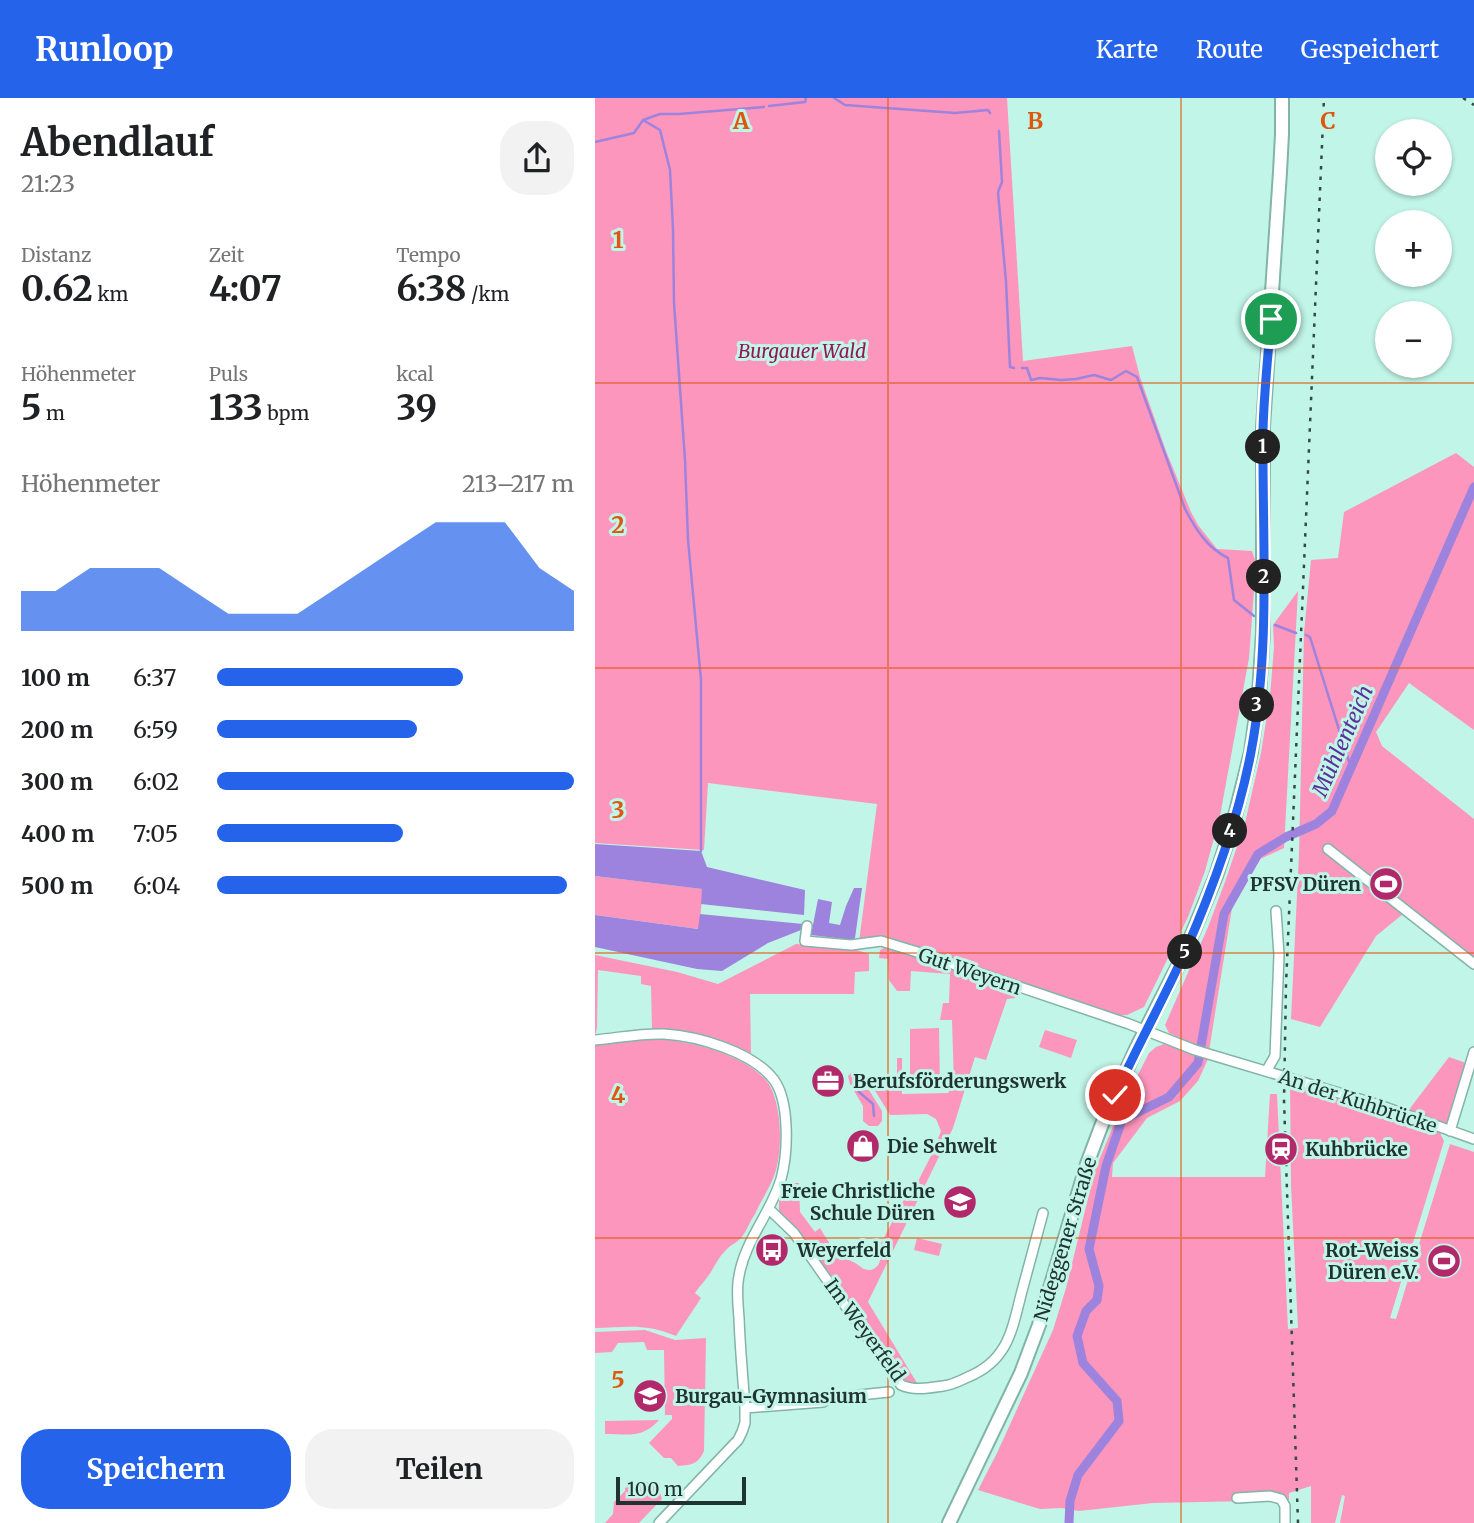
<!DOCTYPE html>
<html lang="de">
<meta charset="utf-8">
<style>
:root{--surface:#fff;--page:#f2f2f2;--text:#202124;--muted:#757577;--accent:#2563eb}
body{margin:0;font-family:Merriweather,serif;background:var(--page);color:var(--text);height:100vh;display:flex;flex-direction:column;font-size:26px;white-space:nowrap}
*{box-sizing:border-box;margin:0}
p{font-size:23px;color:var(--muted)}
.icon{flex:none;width:38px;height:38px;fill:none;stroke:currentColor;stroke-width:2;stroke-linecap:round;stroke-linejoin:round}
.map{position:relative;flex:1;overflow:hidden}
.sheet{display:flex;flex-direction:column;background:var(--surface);width:595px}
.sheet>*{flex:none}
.fabs{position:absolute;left:780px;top:21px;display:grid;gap:14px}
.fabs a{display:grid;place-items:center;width:77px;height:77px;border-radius:50%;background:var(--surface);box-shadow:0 2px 5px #0004;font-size:35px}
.scale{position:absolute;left:21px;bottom:18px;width:130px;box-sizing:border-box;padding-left:7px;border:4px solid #20342f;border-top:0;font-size:19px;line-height:24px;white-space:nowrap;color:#20342f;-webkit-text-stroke:5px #c1f5e7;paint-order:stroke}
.pin{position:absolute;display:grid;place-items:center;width:60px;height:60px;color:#fff;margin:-30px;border:4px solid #fff;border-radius:50%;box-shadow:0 2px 7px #0007}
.km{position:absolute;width:35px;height:35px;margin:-18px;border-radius:50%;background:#222;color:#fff;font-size:19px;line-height:35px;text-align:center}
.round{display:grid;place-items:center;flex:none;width:74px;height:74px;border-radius:28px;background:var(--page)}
.summary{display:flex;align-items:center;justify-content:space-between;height:119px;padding:0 21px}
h1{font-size:38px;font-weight:700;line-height:52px}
.stats{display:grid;grid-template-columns:repeat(3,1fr);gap:10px;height:119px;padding:7px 21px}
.stats div{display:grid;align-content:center}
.stats b{font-size:35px;font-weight:700}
.stats small{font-size:19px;font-weight:400}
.stats p{font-size:19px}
.chart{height:196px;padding:14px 21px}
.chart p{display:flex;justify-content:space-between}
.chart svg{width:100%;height:126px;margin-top:7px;fill:var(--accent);opacity:.7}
.action{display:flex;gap:14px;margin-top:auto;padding:14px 21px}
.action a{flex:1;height:80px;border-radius:28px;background:var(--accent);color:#fff;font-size:28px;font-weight:700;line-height:80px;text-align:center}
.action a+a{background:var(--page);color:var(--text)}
ul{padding:0 21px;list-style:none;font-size:23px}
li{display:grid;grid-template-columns:112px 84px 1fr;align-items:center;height:52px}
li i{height:18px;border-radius:9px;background:var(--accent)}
header{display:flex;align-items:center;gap:42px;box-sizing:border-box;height:98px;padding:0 35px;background:var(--accent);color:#fff}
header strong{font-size:33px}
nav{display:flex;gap:38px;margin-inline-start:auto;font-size:24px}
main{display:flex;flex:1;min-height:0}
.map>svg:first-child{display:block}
.green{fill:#fc96bc}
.water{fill:#9e83de}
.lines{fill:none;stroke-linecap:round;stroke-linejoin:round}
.stream{stroke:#9e83de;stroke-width:2.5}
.canal{stroke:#9e83de;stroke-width:9}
.minor-casing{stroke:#82b4a7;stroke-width:12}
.secondary-casing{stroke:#82b4a7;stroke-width:16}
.minor{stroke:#fff;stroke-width:9}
.secondary{stroke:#fff;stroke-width:12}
.rail{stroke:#334a44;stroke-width:2.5;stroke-dasharray:3.5 7;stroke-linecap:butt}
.route-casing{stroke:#fff;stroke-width:14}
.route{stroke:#2563eb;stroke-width:9}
.grid{fill:none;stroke:#de570e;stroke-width:2;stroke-opacity:0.55}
.labels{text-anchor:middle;stroke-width:6;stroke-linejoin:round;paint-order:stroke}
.park-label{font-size:19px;font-style:italic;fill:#921755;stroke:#c1f5e7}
.poi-label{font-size:19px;font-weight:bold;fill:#20342f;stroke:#c1f5e7;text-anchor:start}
.street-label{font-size:19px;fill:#20342f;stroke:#c1f5e7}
.water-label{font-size:21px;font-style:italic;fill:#5a319b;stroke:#c1f5e7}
.grid-label{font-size:23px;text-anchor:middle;font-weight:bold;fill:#de570e;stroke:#c1f5e7;stroke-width:6;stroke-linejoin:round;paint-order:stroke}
</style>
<header>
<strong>Runloop</strong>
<nav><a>Karte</a><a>Route</a><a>Gespeichert</a></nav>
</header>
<main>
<section class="sheet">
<div class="summary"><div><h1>Abendlauf</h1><p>21:23</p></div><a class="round"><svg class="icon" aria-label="share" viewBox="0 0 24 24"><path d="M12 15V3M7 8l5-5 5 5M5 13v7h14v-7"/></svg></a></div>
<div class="stats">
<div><p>Distanz</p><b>0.62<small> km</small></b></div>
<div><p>Zeit</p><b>4:07</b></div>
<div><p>Tempo</p><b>6:38<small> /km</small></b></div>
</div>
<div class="stats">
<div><p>Höhenmeter</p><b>5<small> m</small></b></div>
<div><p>Puls</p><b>133<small> bpm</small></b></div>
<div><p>kcal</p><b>39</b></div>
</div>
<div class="chart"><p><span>Höhenmeter</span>213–217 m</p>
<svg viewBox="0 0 160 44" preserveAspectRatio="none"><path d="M0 44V30L10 30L20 22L30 22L40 22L50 30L60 38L70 38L80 38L90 30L100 22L110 14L120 6L130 6L140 6L150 22L160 30V44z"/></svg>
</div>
<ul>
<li><b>100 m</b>6:37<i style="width:69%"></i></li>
<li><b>200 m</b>6:59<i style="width:56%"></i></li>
<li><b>300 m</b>6:02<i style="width:100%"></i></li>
<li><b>400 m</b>7:05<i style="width:52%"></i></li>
<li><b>500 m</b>6:04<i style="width:98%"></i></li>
</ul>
<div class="action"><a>Speichern</a><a>Teilen</a></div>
</section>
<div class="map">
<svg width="879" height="1425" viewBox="0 0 879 1425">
<rect width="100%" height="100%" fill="#c1f5e7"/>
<!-- green -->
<path class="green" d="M0,0H412L428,263L537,248L545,279L571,353L596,414L603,427L622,451L657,453L661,465L654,560L625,718L610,773L593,819L549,909L532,917L517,918L325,852L264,844L282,706L113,685L109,752L0,745Z
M861,355L879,369V632L814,585L781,634L787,648L879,721V872L808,816L781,838L725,929L696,921L704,756L709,535L716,462L743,460L749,414Z
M703,493L689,750L665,761L637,810L614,953L574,935L570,927L613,829L630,784L650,725L666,655L675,598L679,549L678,527Z
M0,778L108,791L104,831L0,817Z
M201,846L259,851L274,856V873L260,874L259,896H155L156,956C124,941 93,932 57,931L56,888L46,886V878L3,872L2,929L1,935H0V857L82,874L123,886Z
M289,850L323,859L418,893L421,896L420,900L412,901L391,962L380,959L358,1030L273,1204L322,1285L310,1286L202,1132L184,1114V1103L191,1085H204L205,1114L220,1134L225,1130C231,1140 237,1150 245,1157C250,1161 255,1162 260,1165C261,1165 268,1171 269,1171C283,1176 289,1160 283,1151L314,1092L319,1091L338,1054L346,1033L341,1021L332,1016L295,1017L274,983H302V960H307V996L353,995L359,986L357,922H345L348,905H354L355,876L316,873L315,893H302L294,882L293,861L284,860L285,852Z
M344,930L345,989H315V931Z
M450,932L482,942L476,960L444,949Z
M59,941C93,942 156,957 175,988C187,1010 188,1055 179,1078C174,1091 166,1103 160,1116C155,1123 152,1132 147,1139C143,1144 135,1147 130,1153C124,1159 120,1167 116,1174C112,1180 105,1188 100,1195L106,1200L81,1238C51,1225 32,1229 0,1230V947Z
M569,946L613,961L603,983L585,1003L552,1020L518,1065L517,1079H670L675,996H682L693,1231L703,1230L696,1087L695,983L780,1010L845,1035L849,1043L795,1220L801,1221L855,1046L879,1054V1425H745L750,1398L747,1397L740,1425H716V1388L694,1395V1402L558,1405L484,1413L467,1410L445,1411L383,1392L402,1355L458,1232L471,1190L500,1072L524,1014L554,955L561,949Z
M854,959L871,965L852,1025H845L814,1014L816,1009Z
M260,974L271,992H274L287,1013V1023L283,1028H274L268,1023V1008L255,986L253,978L256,975Z
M322,1140L347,1146L344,1158L319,1152Z
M50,1232L80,1242L111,1240L109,1353C103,1366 97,1367 83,1368L76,1360H69L54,1345L77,1321V1317H70L69,1252H52L49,1244L23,1245L17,1254L0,1255V1234Z
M64,1322C47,1341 33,1336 10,1336V1323Z
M47,1382L63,1388L67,1401L44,1425H10L18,1416L19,1404L30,1393V1390Z"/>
<!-- water -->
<path class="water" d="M0,746L106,753L112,769L210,792L209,817L106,806L107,791L0,778Z
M259,790H267L260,840L257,842L216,837L223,801L237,804L234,825L245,827L251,808Z
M105,816L208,826L206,832L173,845L127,873L102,871L0,849V817L103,831Z"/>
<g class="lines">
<!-- stream -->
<path class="stream" d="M239,0L250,7L360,15L393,12L395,15
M174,8L210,4L211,0
M48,22L65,32L75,72L78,131L79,205L90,362L93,442L106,582V753
M404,33L407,84L403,94L411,184L415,269L419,270
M0,44L39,35L48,22L65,16H84L169,9
M427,270H432L436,282L445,280L466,282L481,281L499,277L516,282L531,273L542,279L590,411C600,430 612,450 633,460L639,502L659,518
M680,527L701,535
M711,537L715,539L756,670
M259,980L264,994L278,1006L279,1018"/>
<!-- canal -->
<path class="canal" d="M474,1425L475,1403L483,1377L524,1323L522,1303L488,1265L482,1238L491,1213L502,1202L504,1188L494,1151L511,1068L527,1022L574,999L603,965L629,816L663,756L691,739L721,726L737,713L879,389"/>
<!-- minor casing -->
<g class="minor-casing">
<path id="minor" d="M733,751L879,866
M212,828L210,843L256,847L286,843L319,853L534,926L600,952L781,1006L879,1041
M0,942C23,940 46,935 69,936C103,938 158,954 179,982C195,1004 193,1056 186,1081C176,1115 150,1142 144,1178C141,1191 143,1206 144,1220C145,1250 148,1280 150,1310V1325L147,1334L143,1342L64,1425
M672,972L680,958L684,857L681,813
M855,1033L879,954
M174,1111L199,1135L306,1287C319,1293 334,1290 348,1288C357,1287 365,1283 373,1279C414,1262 417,1231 427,1193C434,1167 441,1141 448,1115
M150,1310L228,1304L235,1300L294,1294
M642,1400L675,1398L686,1401L690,1408V1425"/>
</g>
<!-- secondary casing -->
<g class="secondary-casing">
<path id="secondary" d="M354,1425L426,1275L444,1227L492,1066L507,1026L541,951L589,856L621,778L639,722L656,654L664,596L668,534V329L685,74L687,36V0"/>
</g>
<!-- minor -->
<use href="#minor" class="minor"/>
<!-- secondary -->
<use href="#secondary" class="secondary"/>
<!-- rail -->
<path class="rail" d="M868,0L879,7
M703,1425L689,1002L691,887L729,0"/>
</g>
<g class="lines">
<!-- route casing -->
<g class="route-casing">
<path id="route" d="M520,997C542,949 568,902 590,854C618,790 643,723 656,654C676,548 667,439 668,332C669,295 673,257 676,221"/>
</g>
<!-- route -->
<use href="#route" class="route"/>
</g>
<!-- grid -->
<path class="grid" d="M293,0V1425M586,0V1425M0,285H879M0,570H879M0,855H879M0,1140H879"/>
<!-- icons -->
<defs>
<g id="stadium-disc" transform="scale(1.75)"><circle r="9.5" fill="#b1296a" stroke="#c1f5e7"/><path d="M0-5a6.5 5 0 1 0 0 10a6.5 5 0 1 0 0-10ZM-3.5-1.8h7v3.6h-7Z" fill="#fff"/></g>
<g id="office-disc" transform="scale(1.75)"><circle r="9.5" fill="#b1296a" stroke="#c1f5e7"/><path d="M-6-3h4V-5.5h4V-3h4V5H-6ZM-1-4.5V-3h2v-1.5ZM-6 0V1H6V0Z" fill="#fff"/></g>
<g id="shop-disc" transform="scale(1.75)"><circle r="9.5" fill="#b1296a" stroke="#c1f5e7"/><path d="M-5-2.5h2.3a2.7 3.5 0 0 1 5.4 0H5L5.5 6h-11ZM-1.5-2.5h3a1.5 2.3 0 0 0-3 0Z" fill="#fff"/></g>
<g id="station-disc" transform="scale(1.75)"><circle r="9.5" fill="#b1296a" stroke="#c1f5e7"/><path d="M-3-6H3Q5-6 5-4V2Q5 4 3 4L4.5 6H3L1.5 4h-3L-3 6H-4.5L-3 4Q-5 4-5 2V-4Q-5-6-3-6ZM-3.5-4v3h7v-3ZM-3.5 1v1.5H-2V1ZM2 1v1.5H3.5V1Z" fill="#fff"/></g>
<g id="school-disc" transform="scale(1.75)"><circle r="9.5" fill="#b1296a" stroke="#c1f5e7"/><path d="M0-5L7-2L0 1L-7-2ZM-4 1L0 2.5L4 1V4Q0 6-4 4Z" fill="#fff"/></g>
<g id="bus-disc" transform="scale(1.75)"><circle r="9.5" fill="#b1296a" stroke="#c1f5e7"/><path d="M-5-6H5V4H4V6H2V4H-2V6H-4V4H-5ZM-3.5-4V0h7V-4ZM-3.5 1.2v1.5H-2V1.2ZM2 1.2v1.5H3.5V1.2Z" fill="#fff"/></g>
</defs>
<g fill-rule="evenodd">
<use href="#stadium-disc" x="791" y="786"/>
<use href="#office-disc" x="233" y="983"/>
<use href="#shop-disc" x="268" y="1048"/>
<use href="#station-disc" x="686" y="1051"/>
<use href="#school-disc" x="365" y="1104"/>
<use href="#bus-disc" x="177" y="1152"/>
<use href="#stadium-disc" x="849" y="1163"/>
<use href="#school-disc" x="55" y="1298"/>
</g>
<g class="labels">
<!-- park labels -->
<g class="park-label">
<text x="207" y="260">Burgauer Wald</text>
</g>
<!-- poi labels -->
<g class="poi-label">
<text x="766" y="793" text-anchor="end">PFSV Düren</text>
<text x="258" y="990">Berufsförderungswerk</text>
<text x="292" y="1055">Die Sehwelt</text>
<text x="710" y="1058">Kuhbrücke</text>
<text x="340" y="1100" text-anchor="end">Freie Christliche<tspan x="340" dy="22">Schule Düren</tspan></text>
<text x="202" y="1159">Weyerfeld</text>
<text x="824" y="1159" text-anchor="end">Rot-Weiss<tspan x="824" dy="22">Düren e.V.</tspan></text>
<text x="80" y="1305">Burgau-Gymnasium</text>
</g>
<!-- street labels -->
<g class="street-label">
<text transform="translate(375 873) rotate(19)" y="7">Gut Weyern</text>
<text transform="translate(763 1003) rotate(18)" y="7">An der Kuhbrücke</text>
<text transform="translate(470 1141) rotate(-73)" y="7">Nideggener Straße</text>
<text transform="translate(270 1232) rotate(54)" y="7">Im Weyerfeld</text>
</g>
<!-- water labels -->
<g class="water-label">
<text transform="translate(748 643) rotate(-66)" y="7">Mühlenteich</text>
</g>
</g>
<g class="grid-label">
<text x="146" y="31">A</text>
<text x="440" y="31">B</text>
<text x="733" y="31">C</text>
<text x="23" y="150">1</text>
<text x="23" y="435">2</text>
<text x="23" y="720">3</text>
<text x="23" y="1005">4</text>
<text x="23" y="1290">5</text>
</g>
</svg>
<div class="fabs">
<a><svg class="icon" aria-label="locate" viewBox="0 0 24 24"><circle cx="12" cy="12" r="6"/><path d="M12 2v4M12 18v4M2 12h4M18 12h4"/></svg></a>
<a>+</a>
<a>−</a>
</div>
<div class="scale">100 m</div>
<div class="pin" style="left:676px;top:221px;background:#1e9e55"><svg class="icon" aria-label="arrive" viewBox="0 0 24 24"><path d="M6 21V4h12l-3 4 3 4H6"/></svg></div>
<div class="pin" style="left:520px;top:997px;background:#d93025"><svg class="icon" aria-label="check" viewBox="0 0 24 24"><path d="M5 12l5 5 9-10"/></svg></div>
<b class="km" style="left:668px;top:349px">1</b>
<b class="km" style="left:669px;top:479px">2</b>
<b class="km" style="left:662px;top:607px">3</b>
<b class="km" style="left:635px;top:733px">4</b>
<b class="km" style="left:590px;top:854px">5</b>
</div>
</main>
